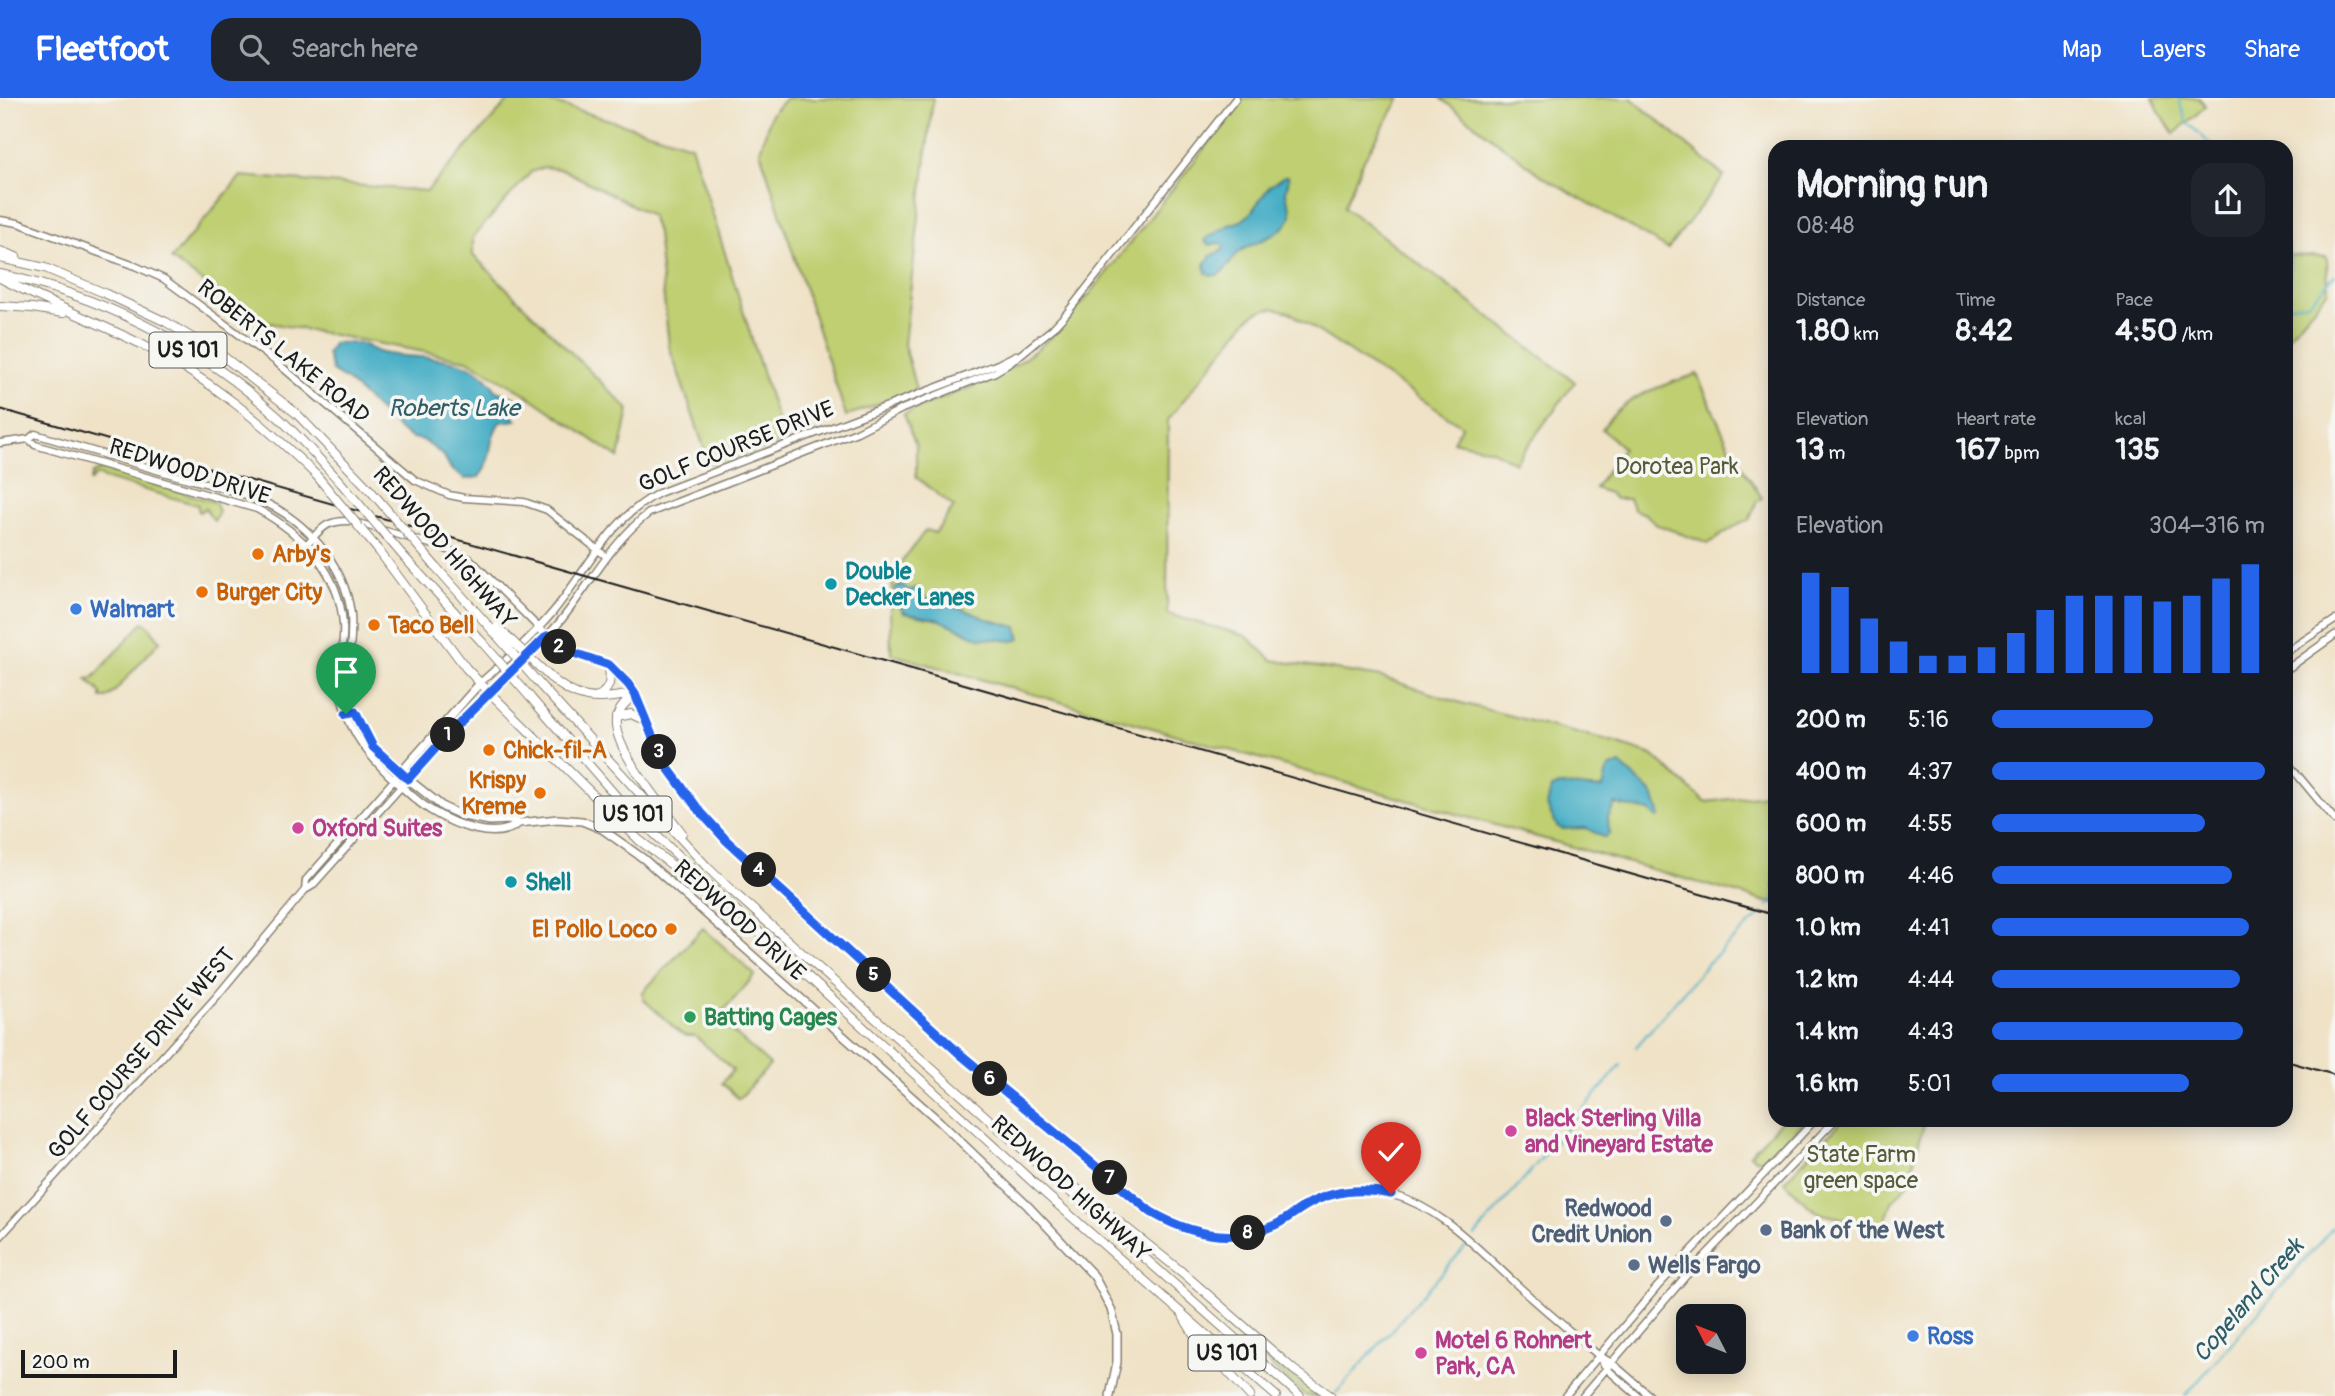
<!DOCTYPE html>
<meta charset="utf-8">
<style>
:root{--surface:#171b24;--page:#20242c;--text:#f1f3f6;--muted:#9ea1a6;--accent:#2563eb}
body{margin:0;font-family:Pangolin,sans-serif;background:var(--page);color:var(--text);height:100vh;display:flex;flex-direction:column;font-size:26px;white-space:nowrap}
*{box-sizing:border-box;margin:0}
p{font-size:23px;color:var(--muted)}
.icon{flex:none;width:38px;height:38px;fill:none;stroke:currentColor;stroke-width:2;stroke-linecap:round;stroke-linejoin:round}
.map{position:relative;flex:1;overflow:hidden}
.details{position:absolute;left:1768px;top:42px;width:525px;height:987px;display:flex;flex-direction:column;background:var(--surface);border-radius:21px;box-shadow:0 4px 18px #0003}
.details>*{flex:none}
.needle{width:46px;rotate:312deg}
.tools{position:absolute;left:1676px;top:1206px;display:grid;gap:14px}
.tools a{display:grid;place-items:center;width:70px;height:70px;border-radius:14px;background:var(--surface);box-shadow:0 4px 18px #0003;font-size:35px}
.scale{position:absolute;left:21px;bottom:18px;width:156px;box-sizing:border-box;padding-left:7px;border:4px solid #1c1c1c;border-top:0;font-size:19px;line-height:24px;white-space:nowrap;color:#1c1c1c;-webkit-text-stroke:5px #f6f6f2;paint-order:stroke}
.pin{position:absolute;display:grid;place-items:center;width:60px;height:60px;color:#fff;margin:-72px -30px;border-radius:50% 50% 50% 0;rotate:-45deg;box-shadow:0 0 7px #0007}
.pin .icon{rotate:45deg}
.km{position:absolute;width:35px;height:35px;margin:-18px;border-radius:50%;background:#222;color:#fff;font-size:19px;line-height:35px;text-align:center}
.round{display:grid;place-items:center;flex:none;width:74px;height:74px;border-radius:21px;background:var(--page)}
.summary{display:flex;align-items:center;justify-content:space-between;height:119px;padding:0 28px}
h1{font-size:38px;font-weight:700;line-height:52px}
.metrics{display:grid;grid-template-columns:repeat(3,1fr);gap:10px;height:119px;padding:7px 28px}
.metrics div{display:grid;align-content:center}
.metrics b{font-size:30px;font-weight:700}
.metrics small{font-size:19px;font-weight:400}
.metrics p{font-size:19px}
.chart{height:196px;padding:14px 28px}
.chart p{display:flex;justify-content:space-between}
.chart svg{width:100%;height:126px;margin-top:7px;stroke:var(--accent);stroke-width:6}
ul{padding:0 28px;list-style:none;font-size:23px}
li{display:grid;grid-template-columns:112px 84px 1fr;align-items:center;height:52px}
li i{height:18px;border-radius:9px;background:var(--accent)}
header{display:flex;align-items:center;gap:42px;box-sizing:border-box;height:98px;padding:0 35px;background:var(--accent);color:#fff}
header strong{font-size:33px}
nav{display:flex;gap:38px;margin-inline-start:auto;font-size:24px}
.search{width:490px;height:63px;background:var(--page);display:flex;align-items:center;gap:18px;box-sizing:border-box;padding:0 24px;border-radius:21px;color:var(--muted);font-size:26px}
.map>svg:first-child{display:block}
.green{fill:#bfcf72;stroke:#6e7647;stroke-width:2}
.water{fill:#45adc5;stroke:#306470;stroke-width:2}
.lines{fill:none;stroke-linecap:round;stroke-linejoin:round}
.stream{stroke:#45adc5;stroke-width:2}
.secondary-casing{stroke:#867f71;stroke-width:9}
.primary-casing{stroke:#867f71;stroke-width:10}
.highway-casing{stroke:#867f71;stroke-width:10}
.secondary{stroke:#fff;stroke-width:6}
.primary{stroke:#fff;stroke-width:7}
.highway{stroke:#fff;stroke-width:8}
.rail{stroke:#1c1c1c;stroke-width:2}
.highway-bridge-casing{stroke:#867f71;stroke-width:10;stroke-linecap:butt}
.highway-bridge{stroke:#fff;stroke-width:8}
.route-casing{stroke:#fff;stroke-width:14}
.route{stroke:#2563eb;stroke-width:9}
.food-dot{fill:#e8710a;stroke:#f6f6f2;stroke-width:2.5}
.culture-dot{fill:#0f9aa8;stroke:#f6f6f2;stroke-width:2.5}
.shop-dot{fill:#3f7fe0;stroke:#f6f6f2;stroke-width:2.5}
.hotel-dot{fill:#d1479c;stroke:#f6f6f2;stroke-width:2.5}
.leisure-dot{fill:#2e9e5b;stroke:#f6f6f2;stroke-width:2.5}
.service-dot{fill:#5c6f8a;stroke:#f6f6f2;stroke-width:2.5}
.labels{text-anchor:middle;stroke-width:7;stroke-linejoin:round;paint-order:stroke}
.shield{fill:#f6f6f2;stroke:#5d5d5c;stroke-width:2}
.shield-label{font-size:21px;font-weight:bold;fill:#1c1c1c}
.street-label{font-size:23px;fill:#1c1c1c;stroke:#f6f6f2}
.park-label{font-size:23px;fill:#555b3a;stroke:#f6f6f2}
.food-label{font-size:23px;font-weight:bold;fill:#c56008;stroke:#f6f6f2;text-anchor:start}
.culture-label{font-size:23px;font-weight:bold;fill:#0d838f;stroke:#f6f6f2;text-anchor:start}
.shop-label{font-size:23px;font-weight:bold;fill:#366cbe;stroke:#f6f6f2;text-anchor:start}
.hotel-label{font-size:23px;font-weight:bold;fill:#b23c85;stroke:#f6f6f2;text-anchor:start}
.leisure-label{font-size:23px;font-weight:bold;fill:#27864d;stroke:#f6f6f2;text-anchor:start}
.service-label{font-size:23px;font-weight:bold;fill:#4e5e75;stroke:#f6f6f2;text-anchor:start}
.water-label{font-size:24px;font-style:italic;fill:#2e5d68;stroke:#f6f6f2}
</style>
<header>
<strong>Fleetfoot</strong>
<div class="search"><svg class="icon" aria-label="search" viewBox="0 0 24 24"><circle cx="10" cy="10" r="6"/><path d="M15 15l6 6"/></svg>Search here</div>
<nav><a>Map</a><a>Layers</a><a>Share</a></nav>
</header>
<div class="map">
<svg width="2335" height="1298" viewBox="0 0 2335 1298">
<rect width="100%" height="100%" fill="#f6f6f2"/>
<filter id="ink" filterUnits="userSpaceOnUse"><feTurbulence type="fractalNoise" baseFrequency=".0143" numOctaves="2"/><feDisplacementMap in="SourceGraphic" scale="14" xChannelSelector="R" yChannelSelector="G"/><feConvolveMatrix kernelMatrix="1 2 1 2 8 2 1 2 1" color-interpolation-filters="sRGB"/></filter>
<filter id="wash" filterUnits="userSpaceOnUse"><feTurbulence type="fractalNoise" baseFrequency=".00686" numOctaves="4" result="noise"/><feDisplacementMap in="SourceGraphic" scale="28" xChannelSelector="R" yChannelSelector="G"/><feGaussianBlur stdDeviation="1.57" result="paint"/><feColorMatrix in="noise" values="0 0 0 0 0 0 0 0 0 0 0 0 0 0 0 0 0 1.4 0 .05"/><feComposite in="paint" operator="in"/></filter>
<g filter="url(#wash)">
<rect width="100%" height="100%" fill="#efe2c6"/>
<!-- green -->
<path class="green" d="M511,0H538L691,47L784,343L719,369L709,364L669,248L657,135L651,117L564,72L544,69L531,74L473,139V157L629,312L619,360L524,295L467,262L270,225L225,200L171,161L241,78L427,93Z
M786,0H933L904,246L916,292L846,318L760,53L771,16Z
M1244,0H1400L1362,65L1344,109L1575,284L1515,365L1492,352L1453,343L1462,328L1289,214C1271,208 1261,209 1247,222L1168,322L1167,516L1246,538L1272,562L1381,579L1461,605L1615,645L1652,657L1705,704L1774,696V806L891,556L890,509L894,474L926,432L935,435L954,409L916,379V348L904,316C935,302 969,291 999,276C1033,259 1061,231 1085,202Z
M1440,0H1631L1724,78L1668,151L1542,78Z
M2153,0H2199L2206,8L2174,36L2158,12Z
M2286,157L2327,159L2328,193L2286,241Z
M1697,276L1729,348L1762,400L1757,403L1749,423L1740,425L1708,446L1655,426L1646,416L1634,412L1629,401H1615L1609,395L1595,390L1623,350L1602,331C1625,296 1660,289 1697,276Z
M101,371L215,404L219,413L214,423L205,410L200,414L198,412V407L103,380L102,378L97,377L90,384L93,375Z
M143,524L148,527L160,543L115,593L107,600H101V595L87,581L93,580Z
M703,830L755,877L717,920L770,967L739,1001L722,985L733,972L695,938H686L680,935L643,901V894Z
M1782,1022H1806L1772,1057L1763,1062L1755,1061L1750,1056Z
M1843,1022H1925L1913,1067L1918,1069L1912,1081L1892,1104L1883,1129L1822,1116L1811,1110L1784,1083Z
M1232,1227L1302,1287L1319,1298H1306L1229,1231Z"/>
<!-- water -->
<path class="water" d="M1284,78H1288C1290,85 1286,88 1286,94C1286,104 1294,110 1290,121C1281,139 1254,143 1239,154C1232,160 1229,170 1221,175C1216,179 1211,178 1206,175L1205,165L1211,158L1224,151L1223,146L1217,145L1211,147L1206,145L1205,141L1229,127L1241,123L1249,117L1270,88Z
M334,245C343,245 353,244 362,246C369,248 374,254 382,255C421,263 474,252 496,293L516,300L525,311L519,308L514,309L511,314L517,322L500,324C487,342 494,361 479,379L465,381L451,371L444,358L423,342L412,340L402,334L348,283L332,273L327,255Z
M902,487L908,492L919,490L926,500L933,504L958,509L987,521L1017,529L1020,541L1014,543L979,540L940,522L904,515L895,500V490Z
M1621,667L1650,693L1654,699L1660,718L1657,720L1649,713L1615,706L1608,719L1609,736L1605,740L1586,730L1562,731L1557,728L1547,708L1551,690C1568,684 1585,692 1603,690C1607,678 1603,667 1621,667Z"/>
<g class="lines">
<!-- stream -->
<path class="stream" d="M2178,0L2186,23L2213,49
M2286,140C2291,158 2292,186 2286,203
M2286,208L2308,205L2335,177
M1768,808L1774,800
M1636,949L1708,865L1761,816
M1475,1138L1621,967
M1336,1295L1466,1148
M2185,1298L2335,1127"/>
</g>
</g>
<g filter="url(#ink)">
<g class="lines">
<!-- secondary casing -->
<g class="secondary-casing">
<path id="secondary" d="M0,122L18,125L135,168L164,181L275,263L415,382L449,397L464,400L524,404L547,412L607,459
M29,341L35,347L257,411C302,435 340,474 343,527C345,546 337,566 339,586C344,627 365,655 394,682L306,782L305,792
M0,345L29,341L35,336C79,349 123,362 167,375C197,384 230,390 259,402C305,421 345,466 351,516C353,541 347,566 349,590C352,630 380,656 408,681L312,788L305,792L217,898L0,1139
M306,447C322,430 326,422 351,423L441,449L470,461L554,545L572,555L609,567L635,596L662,662L677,685L713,730L960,956L1151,1114C1189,1137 1234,1148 1277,1126C1286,1121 1294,1115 1303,1109C1328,1093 1362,1088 1390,1096C1440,1109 1477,1150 1514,1184C1541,1209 1570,1233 1598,1257L1612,1265L1650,1298
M2286,554L2335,522
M2286,572L2335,537
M480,585C505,563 531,540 553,514C588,471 608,422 659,395L998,266L1016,257
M489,595C511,572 537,551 558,526C589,489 610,445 649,415L857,334L902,311L995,274L1010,265L1052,231L1067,215L1236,0
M2286,663L2335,722
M1599,1259L1607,1271L1638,1298
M1565,1298L1658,1188L1815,1022
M1583,1298L1684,1180L1835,1022"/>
</g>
<!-- primary casing -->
<g class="primary-casing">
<path id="primary" d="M480,585L394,682C406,692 418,705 432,713C455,727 496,744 519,725
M489,595L408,681L443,709L463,718L490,723L510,722L519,725L558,721L582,723L602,731L644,761L939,1023L1028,1108L1094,1178L1111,1211L1117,1236V1264L1110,1298"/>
</g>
<!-- highway casing -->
<g class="highway-casing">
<path id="highway" d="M0,153L16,159
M0,160L45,170L102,194L166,224L224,259L296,315L370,392
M0,176C104,199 199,247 278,319C300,339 320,362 341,385
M0,180C46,204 94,223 141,246C207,278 265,327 317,378
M0,208L32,210L63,215
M379,453L466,570L480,585L639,742L714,799
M405,460L482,544
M436,469L493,533
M550,579C581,606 597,601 635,596
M541,588L707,769L731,792L1300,1298
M635,596C627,603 618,611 616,622C612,649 665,712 682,735
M599,598C612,590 610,580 609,567
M530,599L623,706L747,823L1047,1097L1276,1298
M616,619L631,616L646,623
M1067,1083L1182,1174L1294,1272L1331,1298
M1184,1220L1193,1235L1250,1298"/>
</g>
<!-- secondary -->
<use href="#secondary" class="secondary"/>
<!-- primary -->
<use href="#primary" class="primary"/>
<!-- highway -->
<use href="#highway" class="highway"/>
<!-- rail -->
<path class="rail" d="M0,311L1774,817
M2286,963L2335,977"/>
<!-- highway-bridge casing -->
<g class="highway-bridge-casing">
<path id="highway-bridge" d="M317,378L379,453
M341,385L405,460
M370,392L436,469
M497,529L550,579
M493,533L541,588
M482,544L530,599"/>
</g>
<!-- highway-bridge -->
<use href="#highway-bridge" class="highway-bridge"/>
</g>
</g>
<g class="lines" filter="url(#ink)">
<!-- route casing -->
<g class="route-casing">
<path id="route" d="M346,616L355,614L373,649L408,681L451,633L547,538L562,551L609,567L628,586L635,596L662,662L698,711L727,743L960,956L1151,1114C1189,1136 1232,1147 1275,1127C1286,1122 1296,1113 1307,1107C1333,1092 1362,1090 1391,1096"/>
</g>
<!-- route -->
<use href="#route" class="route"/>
</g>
<!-- markers -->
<g class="food-dot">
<circle cx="258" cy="456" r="7"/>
<circle cx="202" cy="494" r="7"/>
<circle cx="374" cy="527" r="7"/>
<circle cx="489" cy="652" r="7"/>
<circle cx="540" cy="695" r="7"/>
<circle cx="671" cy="831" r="7"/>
</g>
<g class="culture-dot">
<circle cx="831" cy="486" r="7"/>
<circle cx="511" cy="784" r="7"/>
</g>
<g class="shop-dot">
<circle cx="76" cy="511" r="7"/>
<circle cx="1913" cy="1238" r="7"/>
</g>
<g class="hotel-dot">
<circle cx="298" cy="730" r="7"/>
<circle cx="1511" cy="1033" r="7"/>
<circle cx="1421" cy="1255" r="7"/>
</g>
<circle class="leisure-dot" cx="690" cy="919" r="7"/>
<g class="service-dot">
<circle cx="1666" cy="1123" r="7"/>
<circle cx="1766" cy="1132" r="7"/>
<circle cx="1634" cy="1167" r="7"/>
</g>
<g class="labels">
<!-- shield labels -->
<g class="shield">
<rect x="149.5" y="234.5" width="77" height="35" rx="5"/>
<rect x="594.5" y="698.5" width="77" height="35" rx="5"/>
<rect x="1188.5" y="1237.5" width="77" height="35" rx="5"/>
</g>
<g class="shield-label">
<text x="188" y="259">US 101</text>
<text x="633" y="723">US 101</text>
<text x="1227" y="1262">US 101</text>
</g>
<!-- street labels -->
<g class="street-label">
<text transform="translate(284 253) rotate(39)" y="8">ROBERTS LAKE ROAD</text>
<text transform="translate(736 348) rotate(-22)" y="8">GOLF COURSE DRIVE</text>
<text transform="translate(190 373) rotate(18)" y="8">REDWOOD DRIVE</text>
<text transform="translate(445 449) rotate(49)" y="8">REDWOOD HIGHWAY</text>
<text transform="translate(740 822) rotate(42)" y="8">REDWOOD DRIVE</text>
<text transform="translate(141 955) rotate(-49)" y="8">GOLF COURSE DRIVE WEST</text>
<text transform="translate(1071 1090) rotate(42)" y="8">REDWOOD HIGHWAY</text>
</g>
<!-- park labels -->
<g class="park-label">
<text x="1677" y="376">Dorotea Park</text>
<text x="1861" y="1064">State Farm<tspan x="1861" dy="26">green space</tspan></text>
</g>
<!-- food labels -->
<g class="food-label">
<text x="272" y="464">Arby's</text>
<text x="216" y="502">Burger City</text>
<text x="388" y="535">Taco Bell</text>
<text x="503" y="660">Chick-fil-A</text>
<text x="526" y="690" text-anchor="end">Krispy<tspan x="526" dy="26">Kreme</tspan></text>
<text x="657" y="839" text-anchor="end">El Pollo Loco</text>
</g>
<!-- culture labels -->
<g class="culture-label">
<text x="845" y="481">Double<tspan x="845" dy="26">Decker Lanes</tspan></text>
<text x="525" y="792">Shell</text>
</g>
<!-- shop labels -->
<g class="shop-label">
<text x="90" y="519">Walmart</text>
<text x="1927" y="1246">Ross</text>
</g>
<!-- hotel labels -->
<g class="hotel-label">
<text x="312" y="738">Oxford Suites</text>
<text x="1525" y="1028">Black Sterling Villa<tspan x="1525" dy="26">and Vineyard Estate</tspan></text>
<text x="1435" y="1250">Motel 6 Rohnert<tspan x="1435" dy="26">Park, CA</tspan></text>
</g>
<!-- leisure labels -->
<g class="leisure-label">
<text x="704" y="927">Batting Cages</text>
</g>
<!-- service labels -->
<g class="service-label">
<text x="1652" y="1118" text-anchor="end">Redwood<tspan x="1652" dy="26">Credit Union</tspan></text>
<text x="1780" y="1140">Bank of the West</text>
<text x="1648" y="1175">Wells Fargo</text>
</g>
<!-- water labels -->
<g class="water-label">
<text x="454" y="318">Roberts Lake</text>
<text transform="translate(2248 1202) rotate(-49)" y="8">Copeland Creek</text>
</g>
</g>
</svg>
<div class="tools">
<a><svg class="needle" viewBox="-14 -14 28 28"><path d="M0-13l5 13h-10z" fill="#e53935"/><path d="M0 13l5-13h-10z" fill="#9ea1a6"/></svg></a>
</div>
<div class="scale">200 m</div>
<div class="pin" style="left:346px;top:616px;background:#1e9e55"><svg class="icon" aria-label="arrive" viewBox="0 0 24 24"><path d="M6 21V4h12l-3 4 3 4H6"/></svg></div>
<div class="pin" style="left:1391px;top:1096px;background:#d93025"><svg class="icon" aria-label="check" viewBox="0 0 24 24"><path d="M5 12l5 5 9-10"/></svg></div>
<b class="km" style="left:448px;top:637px">1</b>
<b class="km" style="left:559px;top:549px">2</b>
<b class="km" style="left:659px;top:654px">3</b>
<b class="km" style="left:759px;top:772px">4</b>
<b class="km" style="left:874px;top:877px">5</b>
<b class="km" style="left:990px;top:981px">6</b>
<b class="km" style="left:1110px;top:1080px">7</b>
<b class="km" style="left:1248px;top:1135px">8</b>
<section class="details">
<div class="summary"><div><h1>Morning run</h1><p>08:48</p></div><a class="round"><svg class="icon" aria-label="share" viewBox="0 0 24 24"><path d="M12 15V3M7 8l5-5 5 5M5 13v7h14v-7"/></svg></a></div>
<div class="metrics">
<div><p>Distance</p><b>1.80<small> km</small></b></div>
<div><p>Time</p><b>8:42</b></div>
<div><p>Pace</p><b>4:50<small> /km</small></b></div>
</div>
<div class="metrics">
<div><p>Elevation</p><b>13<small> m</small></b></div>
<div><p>Heart rate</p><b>167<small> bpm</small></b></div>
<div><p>kcal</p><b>135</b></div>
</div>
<div class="chart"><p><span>Elevation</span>304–316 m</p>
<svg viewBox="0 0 160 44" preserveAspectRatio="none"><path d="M5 44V9M15 44V14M25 44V25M35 44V33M45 44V38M55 44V38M65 44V35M75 44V30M85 44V22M95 44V17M105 44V17M115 44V17M125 44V19M135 44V17M145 44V11M155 44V6"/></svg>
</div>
<ul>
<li><b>200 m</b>5:16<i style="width:59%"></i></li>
<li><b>400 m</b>4:37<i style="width:100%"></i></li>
<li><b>600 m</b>4:55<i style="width:78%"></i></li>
<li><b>800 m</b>4:46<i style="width:88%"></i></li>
<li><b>1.0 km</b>4:41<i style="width:94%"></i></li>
<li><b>1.2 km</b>4:44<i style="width:91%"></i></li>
<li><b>1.4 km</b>4:43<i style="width:92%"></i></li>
<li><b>1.6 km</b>5:01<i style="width:72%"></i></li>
</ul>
</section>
</div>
